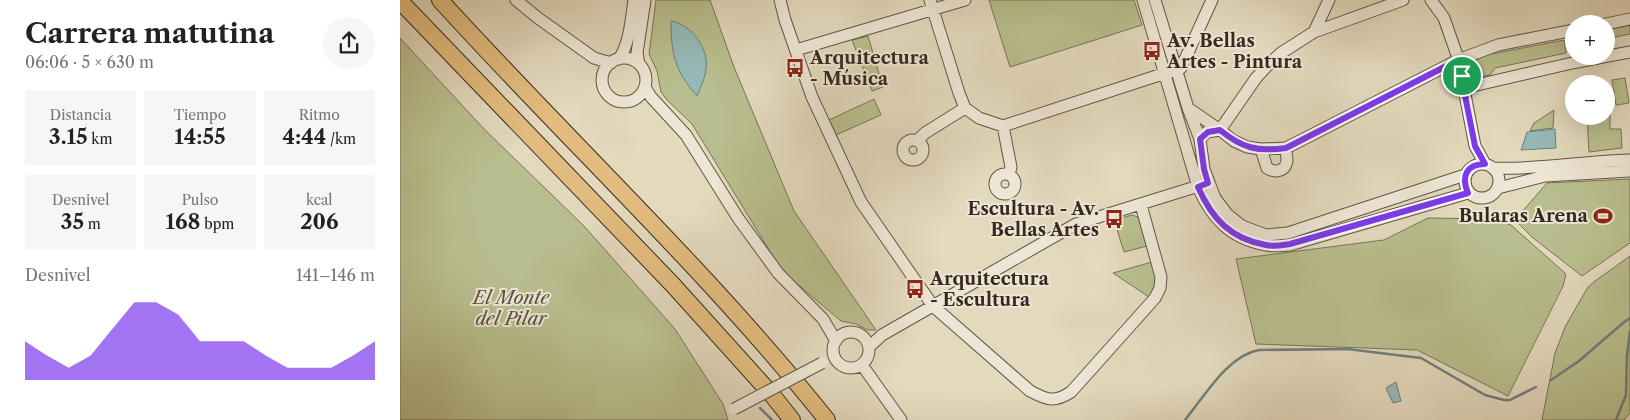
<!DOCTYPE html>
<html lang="es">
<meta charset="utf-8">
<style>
:root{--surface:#fff;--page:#f6f6f6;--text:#222;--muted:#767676;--accent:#7c3aed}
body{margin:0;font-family:"Libre Caslon Text",serif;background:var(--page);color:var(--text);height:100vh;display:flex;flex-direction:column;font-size:19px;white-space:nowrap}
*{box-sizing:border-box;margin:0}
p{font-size:16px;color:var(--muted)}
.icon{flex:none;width:28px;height:28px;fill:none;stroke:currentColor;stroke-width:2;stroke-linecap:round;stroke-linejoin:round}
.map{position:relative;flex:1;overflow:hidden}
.sheet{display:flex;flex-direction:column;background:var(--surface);width:400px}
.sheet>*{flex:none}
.controls{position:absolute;left:1165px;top:15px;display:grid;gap:10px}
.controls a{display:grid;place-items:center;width:50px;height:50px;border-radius:50%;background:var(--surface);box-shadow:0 5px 20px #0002;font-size:25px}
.pin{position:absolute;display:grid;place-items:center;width:42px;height:42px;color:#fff;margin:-21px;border:2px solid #fff;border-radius:50%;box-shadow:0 1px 5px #0007}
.round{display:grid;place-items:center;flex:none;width:52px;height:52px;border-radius:26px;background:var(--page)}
.head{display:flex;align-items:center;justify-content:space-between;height:85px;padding:0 25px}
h1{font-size:28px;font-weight:800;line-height:38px}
.stats{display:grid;grid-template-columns:repeat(3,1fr);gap:8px;height:85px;padding:5px 25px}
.stats div{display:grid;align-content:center;border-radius:0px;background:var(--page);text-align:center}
.stats b{font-size:21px;font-weight:800}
.stats small{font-size:14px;font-weight:400}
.stats p{font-size:14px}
.chart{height:140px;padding:10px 25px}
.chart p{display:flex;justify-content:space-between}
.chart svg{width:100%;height:90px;margin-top:5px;fill:var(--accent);opacity:.7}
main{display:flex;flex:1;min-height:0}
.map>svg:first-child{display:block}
.green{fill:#b9be8e;stroke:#787458}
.water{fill:#96b9b8;stroke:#707f7c}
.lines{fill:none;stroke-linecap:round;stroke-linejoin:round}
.stream{stroke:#707f7c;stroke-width:2.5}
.minor-casing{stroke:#625548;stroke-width:13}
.highway-casing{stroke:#372921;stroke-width:18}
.minor{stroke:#ede6d4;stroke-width:11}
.highway{stroke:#e2bc7e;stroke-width:16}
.minor-bridge-casing{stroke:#625548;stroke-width:13;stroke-linecap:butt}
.minor-bridge{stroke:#ede6d4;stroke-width:11}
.route-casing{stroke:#fff;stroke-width:10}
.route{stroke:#7c3aed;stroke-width:6}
.labels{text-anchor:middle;stroke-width:4;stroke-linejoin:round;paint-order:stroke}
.poi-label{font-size:18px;font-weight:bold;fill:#372921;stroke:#ede6d4;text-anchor:start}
.park-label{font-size:18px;font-style:italic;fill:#584e3c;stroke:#ede6d4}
</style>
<main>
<section class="sheet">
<div class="head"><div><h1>Carrera matutina</h1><p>06:06 · 5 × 630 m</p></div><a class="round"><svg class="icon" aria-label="share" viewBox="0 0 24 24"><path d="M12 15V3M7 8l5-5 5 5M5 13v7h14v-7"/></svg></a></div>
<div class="stats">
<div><p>Distancia</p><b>3.15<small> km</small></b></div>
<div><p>Tiempo</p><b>14:55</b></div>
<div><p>Ritmo</p><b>4:44<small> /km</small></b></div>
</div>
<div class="stats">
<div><p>Desnivel</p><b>35<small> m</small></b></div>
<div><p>Pulso</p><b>168<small> bpm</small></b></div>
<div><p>kcal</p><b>206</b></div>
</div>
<div class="chart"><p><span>Desnivel</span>141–146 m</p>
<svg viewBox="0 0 160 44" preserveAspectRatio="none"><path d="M0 44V25L10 32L20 38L30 32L40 19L50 6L60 6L70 12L80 25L90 25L100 25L110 32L120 38L130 38L140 38L150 32L160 25V44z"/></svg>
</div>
</section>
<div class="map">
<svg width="1230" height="420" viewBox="0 0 1230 420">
<rect width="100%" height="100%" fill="#e3d9bd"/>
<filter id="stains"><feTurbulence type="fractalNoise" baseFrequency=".004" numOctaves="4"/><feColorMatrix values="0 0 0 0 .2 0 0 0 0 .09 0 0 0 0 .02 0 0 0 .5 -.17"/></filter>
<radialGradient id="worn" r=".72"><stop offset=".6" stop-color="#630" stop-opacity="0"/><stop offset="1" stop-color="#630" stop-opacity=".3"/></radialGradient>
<!-- green -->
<path class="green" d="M256,0H310L334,67L394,211L476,330H468L456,324L441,321L382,271L292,124L267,100L261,92L257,71L249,54Z
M589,0H734L742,25L610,67Z
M1230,24V34L1206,39V30Z
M468,36L483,87L472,91L452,40Z
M0,38L85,130L184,226L275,329L323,404L328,420H0Z
M1164,40L1166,53L1095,68L1090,75L1070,79L1068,64L1086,55Z
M1225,78L1229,103L1216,105L1212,80Z
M474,99L481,115L436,135L429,120Z
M1206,105H1210V129H1221L1222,148L1189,152L1187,116H1206Z
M1154,110L1153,128L1130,131L1134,123Z
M1230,179V243L1182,276L1133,238L1115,220L1147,183Z
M732,215L738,217L747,246L724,252L714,220Z
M1028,218L1093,219L1111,225L1166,274L1163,286L1108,396L1017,350L856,344L836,259L984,240Z
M1230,256V413L1224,420H1142L1155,353L1166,325L1188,287L1195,281Z
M752,262C756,276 759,286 749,297L713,273Z"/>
<!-- water -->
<path class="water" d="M271,21C292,25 309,48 306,69C305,79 300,88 297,96C275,71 271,54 271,21Z
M1155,129L1156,148L1121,150L1127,132Z
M996,382L1001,401L993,403L986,388Z"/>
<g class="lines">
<!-- stream -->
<path class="stream" d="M1151,380L1179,361L1223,323L1230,318
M360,408L372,420
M785,420C804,397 828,355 859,350L947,349L1021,358L1085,395L1104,400H1110L1136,387
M1216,420L1226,395L1227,355L1230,331"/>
<!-- minor casing -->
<g class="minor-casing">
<path id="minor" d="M116,0L138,18L194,58L211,63
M380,0L385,20L412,97L461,202L533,306L630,391C647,400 654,403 671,392L755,298L760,288L761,277L741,205
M530,0L559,93L565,108L579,118L603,126L781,68L812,0
M743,0L798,187C812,219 831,239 866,245C874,247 883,245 890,245L1068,193
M755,0L788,108L800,139L804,169L815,198L827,214L842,226L866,235L888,233L1065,175
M1031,0L1044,18L1058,58L1075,146L1085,164
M1206,24L1230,19
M914,32L1003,0
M396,50L565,0
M202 80a22 22 0 1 1 44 0a22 22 0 1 1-44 0Z
M219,59C230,43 231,19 234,0
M239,64L237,53L245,0
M245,87L251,97L286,135L338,218L378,273L423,319L436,341
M1064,88L1172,63L1230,52
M788,108L820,130L834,141L847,147L861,149L886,148L1058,60L1098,45L1174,30
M603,126L611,167L609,174
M800,139L807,132L820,130L856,78L869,64L881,53L914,32L929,0
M503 150a10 10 0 1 1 20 0a10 10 0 1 1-20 0Z
M517,141L525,133L565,108
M861,149L867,168C875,173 885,172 887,161C887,157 886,152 886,148
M1065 181a17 17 0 1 1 34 0a17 17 0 1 1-34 0Z
M1094,168C1139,170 1185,161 1230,160
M595 184a10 10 0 1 1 20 0a10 10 0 1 1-20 0Z
M1098,188L1145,176L1230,171
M433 350a18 18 0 1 1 36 0a18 18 0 1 1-36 0Z
M469,347L482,335L676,224L805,184
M462,365L501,420"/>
</g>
<!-- highway casing -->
<g class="highway-casing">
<path id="highway" d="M40,0C168,141 308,271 427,420
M0,1L273,285L373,396L392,420"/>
</g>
<!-- minor -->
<use href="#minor" class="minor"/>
<!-- highway -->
<use href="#highway" class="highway"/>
<!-- minor-bridge casing -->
<g class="minor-bridge-casing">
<path id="minor-bridge" d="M334,409L422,363"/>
</g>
<!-- minor-bridge -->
<use href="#minor-bridge" class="minor-bridge"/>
</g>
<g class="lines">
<!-- route casing -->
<g class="route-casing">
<path id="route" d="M1058,60L1075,146L1085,164C1066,164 1061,177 1068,193L890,244C883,245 874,247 866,245C831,239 812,219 798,187L808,183L804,169L800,139L808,132L820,130C842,148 857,152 886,148Z"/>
</g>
<!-- route -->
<use href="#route" class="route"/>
</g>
<!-- icons -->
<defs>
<g id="bus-bare" transform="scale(1.5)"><path d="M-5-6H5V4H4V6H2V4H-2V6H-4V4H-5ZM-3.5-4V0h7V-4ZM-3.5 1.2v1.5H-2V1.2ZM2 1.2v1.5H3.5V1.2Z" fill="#8f2418" stroke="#ede6d4" stroke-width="2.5" paint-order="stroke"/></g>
<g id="stadium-bare" transform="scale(1.5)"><path d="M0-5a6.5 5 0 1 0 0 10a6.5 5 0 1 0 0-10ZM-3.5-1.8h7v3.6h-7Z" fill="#8f2418" stroke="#ede6d4" stroke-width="2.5" paint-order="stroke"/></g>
</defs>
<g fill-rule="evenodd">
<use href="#bus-bare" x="752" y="51"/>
<use href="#bus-bare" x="395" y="68"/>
<use href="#stadium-bare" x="1203" y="216"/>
<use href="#bus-bare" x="714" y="219"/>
<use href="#bus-bare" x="515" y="289"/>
</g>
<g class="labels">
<!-- poi labels -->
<g class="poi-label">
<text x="767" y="47">Av. Bellas<tspan x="767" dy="21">Artes - Pintura</tspan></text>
<text x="410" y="64">Arquitectura<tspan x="410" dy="21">- Música</tspan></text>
<text x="699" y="215" text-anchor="end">Escultura - Av.<tspan x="699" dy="21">Bellas Artes</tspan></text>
<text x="1188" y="222" text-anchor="end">Bularas Arena</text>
<text x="530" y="285">Arquitectura<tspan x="530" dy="21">- Escultura</tspan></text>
</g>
<!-- park labels -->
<g class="park-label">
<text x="111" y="304">El Monte<tspan x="111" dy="21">del Pilar</tspan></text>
</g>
</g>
<rect width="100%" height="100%" filter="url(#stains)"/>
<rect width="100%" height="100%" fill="url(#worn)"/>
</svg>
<div class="controls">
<a>+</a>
<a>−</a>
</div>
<div class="pin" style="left:1062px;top:76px;background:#1e9e55"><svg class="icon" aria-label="arrive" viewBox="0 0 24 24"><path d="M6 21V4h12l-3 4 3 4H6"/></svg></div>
</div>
</main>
